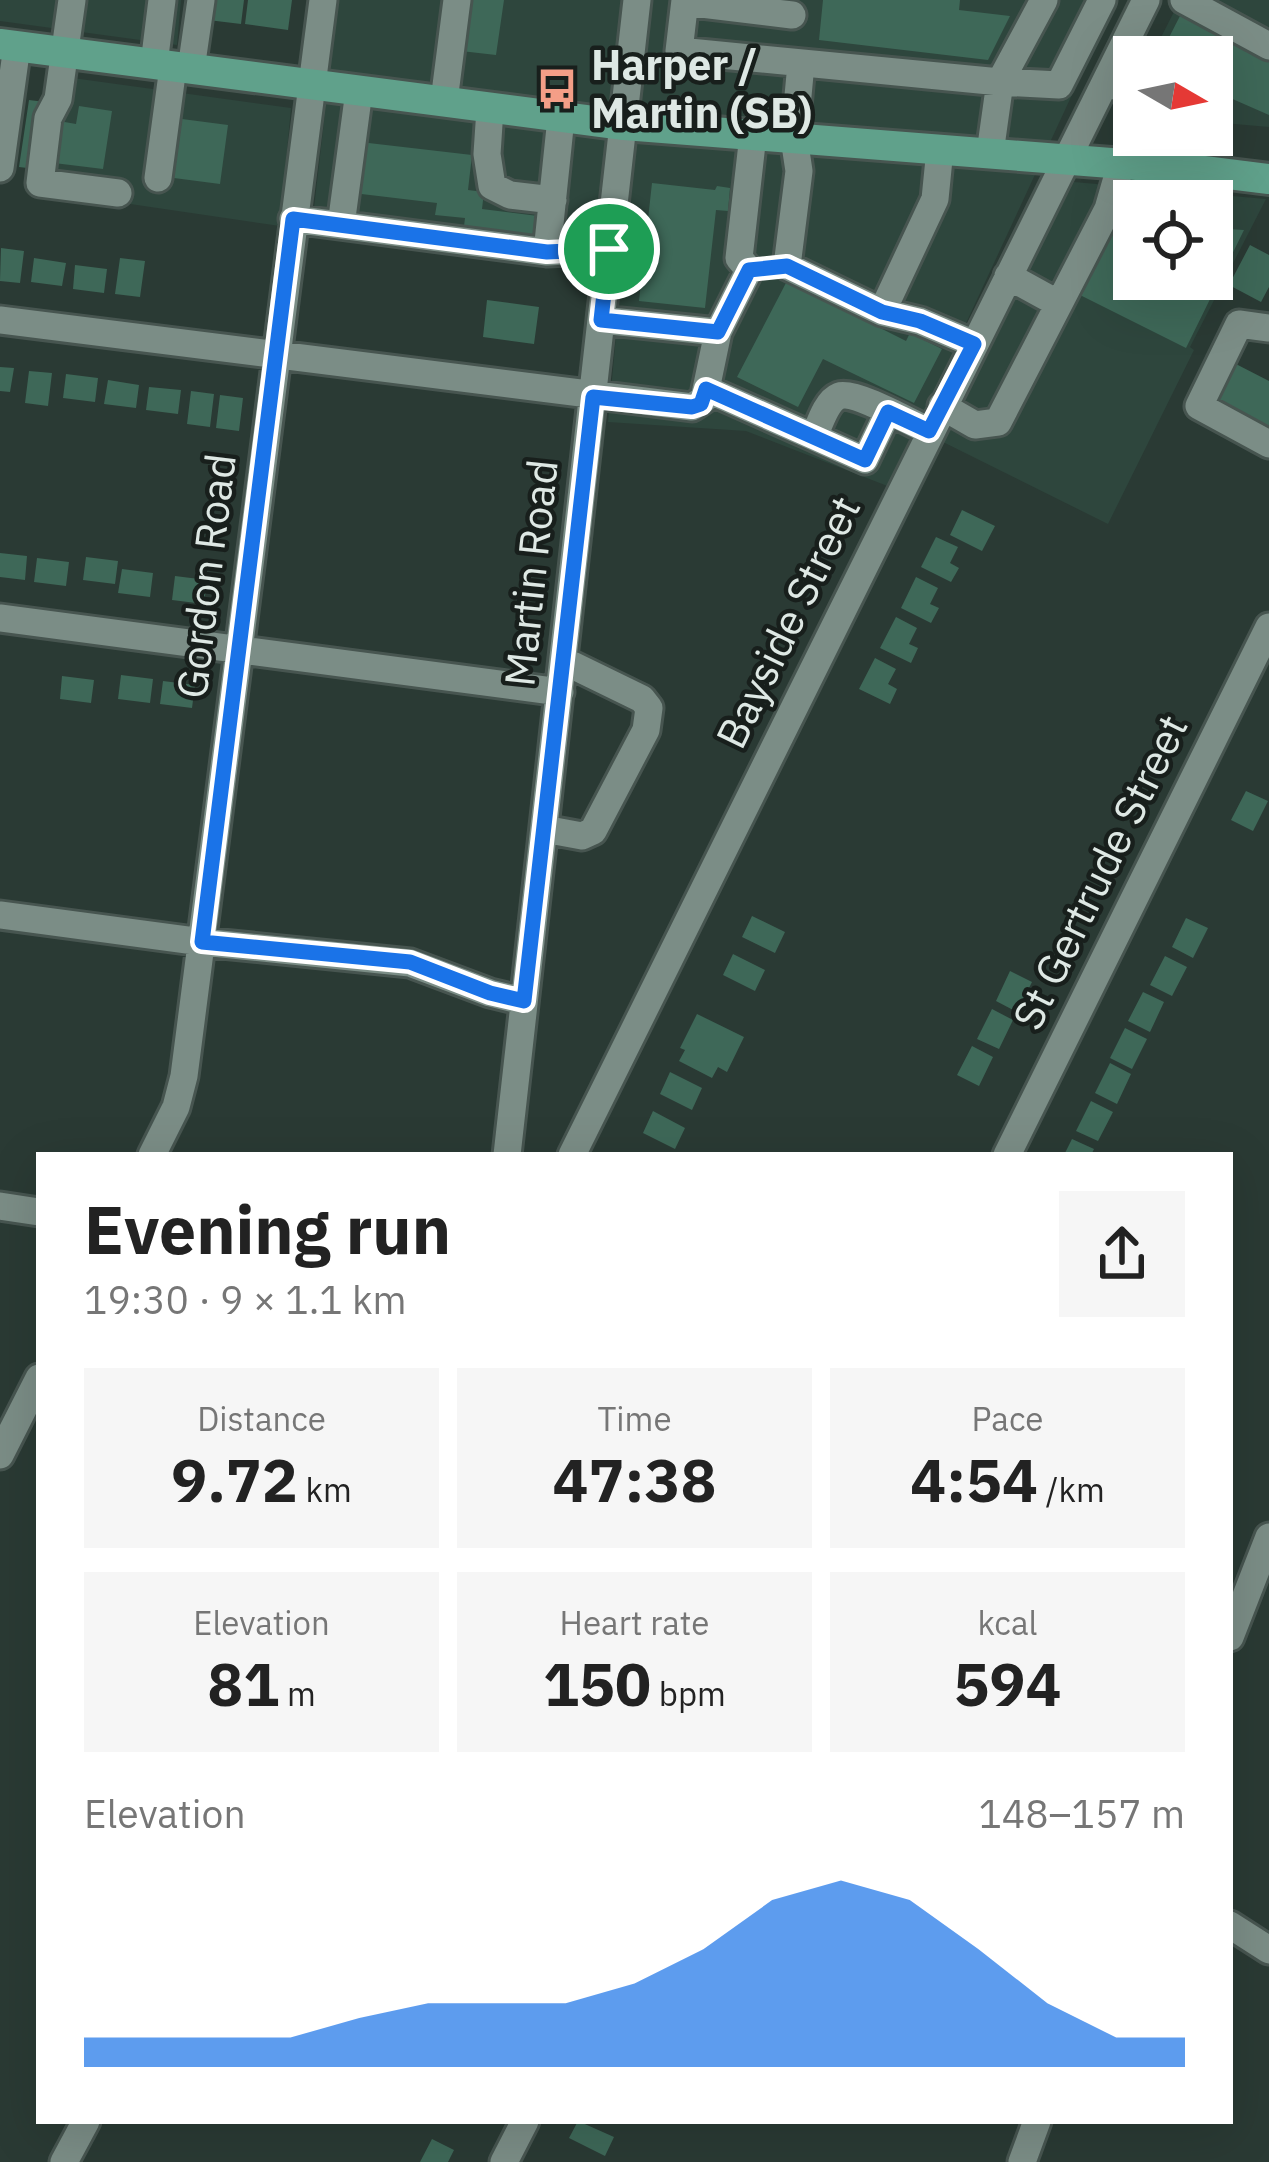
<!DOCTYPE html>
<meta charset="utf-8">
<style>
:root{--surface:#fff;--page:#f6f6f6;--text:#222;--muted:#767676;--accent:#1a73e8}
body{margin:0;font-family:"IBM Plex Sans",sans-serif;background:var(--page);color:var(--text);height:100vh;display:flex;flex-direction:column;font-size:45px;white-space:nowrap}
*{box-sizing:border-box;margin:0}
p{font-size:39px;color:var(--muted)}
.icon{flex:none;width:66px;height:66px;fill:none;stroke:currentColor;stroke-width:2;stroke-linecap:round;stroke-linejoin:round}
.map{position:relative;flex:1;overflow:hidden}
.drawer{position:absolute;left:36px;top:1152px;width:1197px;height:972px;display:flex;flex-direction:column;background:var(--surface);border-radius:0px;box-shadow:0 12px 48px #0002}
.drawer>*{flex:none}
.needle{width:78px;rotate:99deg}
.buttons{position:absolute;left:1113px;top:36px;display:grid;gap:24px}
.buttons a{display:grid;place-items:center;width:120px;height:120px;border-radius:0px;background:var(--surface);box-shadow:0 12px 48px #0002;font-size:60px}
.pin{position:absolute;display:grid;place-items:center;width:102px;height:102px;color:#fff;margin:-51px;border:6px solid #fff;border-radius:50%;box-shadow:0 3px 12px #0007}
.round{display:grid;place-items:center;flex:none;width:126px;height:126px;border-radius:0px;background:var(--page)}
.overview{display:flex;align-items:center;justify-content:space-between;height:204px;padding:0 48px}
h1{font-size:66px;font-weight:700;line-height:90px}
.stats{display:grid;grid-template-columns:repeat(3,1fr);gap:18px;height:204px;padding:12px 48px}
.stats div{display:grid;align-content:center;border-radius:0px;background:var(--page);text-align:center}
.stats b{font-size:60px;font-weight:700}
.stats small{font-size:33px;font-weight:400}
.stats p{font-size:33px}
.chart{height:336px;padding:24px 48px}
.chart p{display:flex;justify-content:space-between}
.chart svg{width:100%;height:216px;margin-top:12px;fill:var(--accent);opacity:.7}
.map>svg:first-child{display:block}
.built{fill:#2e463d;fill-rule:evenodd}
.building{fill:#3e6858}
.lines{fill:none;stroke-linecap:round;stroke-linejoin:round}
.minor-casing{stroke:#475550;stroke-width:33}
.major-casing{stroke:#475550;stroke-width:36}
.minor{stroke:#7b8d86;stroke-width:27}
.major{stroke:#60a18b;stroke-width:30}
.route-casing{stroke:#fff;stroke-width:24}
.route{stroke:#1a73e8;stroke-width:15}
.labels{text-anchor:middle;stroke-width:9;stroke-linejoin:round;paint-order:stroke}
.poi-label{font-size:42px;font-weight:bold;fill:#dee8e4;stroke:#181f1c;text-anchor:start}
.street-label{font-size:42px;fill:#dee8e4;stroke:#181f1c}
</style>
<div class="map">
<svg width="1269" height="2162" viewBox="0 0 1269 2162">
<rect width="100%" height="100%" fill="#2a3a34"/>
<!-- built -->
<path class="built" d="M0,0H181L177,45L0,21Z
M338,0H1116L890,487L746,431L608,422L623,261L311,234Z
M1180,0H1269V127L1212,122V57H1151Z
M51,75L291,108L280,226L35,190Z
M1074,182L1266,199L1190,347L1194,350L1108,524L939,440ZM1134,201H1212V279H1134Z"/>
<!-- building -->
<path class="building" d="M211,0H244L241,24L208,20Z
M248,0H292L288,30L245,24Z
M469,0H504L496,55L461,51Z
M823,0H960L959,10L1010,16L988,60L819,40Z
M1181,14L1269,60V115L1212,90V57H1159Z
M29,100L45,102L36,169L19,167Z
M79,106L112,111L103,169L54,163L59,121L76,124Z
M182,119L228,125L220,184L174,178Z
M360,142L472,155L468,190L484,192L482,209L538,216L535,242L463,234L465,218L435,215L437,203L353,193Z
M652,183L715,190L717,186L730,188L728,211L716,210L705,308L639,301Z
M1115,219L1134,221V279H1212V228L1244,230L1186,348L1078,294Z
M1250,245L1269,255V287L1261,302L1229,285Z
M1,248L24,251L20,283L0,281Z
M34,258L66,263L62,286L31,282Z
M120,258L145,261L140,297L115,294Z
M75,265L107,269L104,293L73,289Z
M787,281L906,341L910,333L942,349L914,403L823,359L798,407L737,377Z
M487,300L539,307L534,344L483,337Z
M1232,362L1269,381V427L1214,399Z
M0,367L14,368L10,392L0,391Z
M29,371L52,373L48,406L25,403Z
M66,374L98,378L95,402L63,398Z
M108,380L139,385L136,408L104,404Z
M149,387L181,390L178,414L146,410Z
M191,391L214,394L210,427L187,424Z
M220,395L243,398L239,431L216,428Z
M962,510L995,526L982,551L950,535Z
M936,537L958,547L950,563L959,568L951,582L921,567Z
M0,553L27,556L25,580L0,577Z
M86,557L118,561L115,584L83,580Z
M37,558L69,562L66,586L34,582Z
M122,569L153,573L150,597L118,593Z
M175,576L207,580L204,604L172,600Z
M916,577L938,588L930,604L939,608L931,623L901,608Z
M896,617L917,628L909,644L918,648L911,663L880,648Z
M875,658L896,669L888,684L897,689L890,704L859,689Z
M121,675L153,679L150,703L118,699Z
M62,676L94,680L91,703L60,699Z
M163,681L195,685L192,708L160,704Z
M1246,791L1268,801L1253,831L1231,820Z
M752,916L785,932L775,953L742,937Z
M1186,918L1208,928L1193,958L1172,947Z
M733,954L765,970L755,991L723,975Z
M1165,956L1187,967L1172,996L1150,985Z
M1010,971L1032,982L1017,1012L996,1001Z
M1143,992L1164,1002L1150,1032L1128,1021Z
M992,1009L1013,1020L999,1049L977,1039Z
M697,1014L744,1037L727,1072L718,1067L712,1078L679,1061L685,1050L680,1048Z
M1125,1028L1147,1039L1132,1069L1110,1058Z
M972,1046L993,1057L979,1086L957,1075Z
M1110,1063L1131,1074L1117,1104L1095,1093Z
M670,1072L702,1088L692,1110L660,1094Z
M1091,1101L1113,1112L1098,1141L1076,1131Z
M653,1111L685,1128L675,1149L643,1133Z
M1072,1139L1094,1149L1091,1155H1064Z
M578,2121L614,2137L605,2156L569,2138Z
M432,2139L454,2150L448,2162H420Z"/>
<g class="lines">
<!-- minor casing -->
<g class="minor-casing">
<path id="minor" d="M72,0L58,99L48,118L40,183L118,193
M685,0L679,51L1000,82L1044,0
M1184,0L1269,46
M685,2L792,15
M154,64L162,0
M801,64L794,138L799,171L787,266L882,312L920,321L974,344
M191,69L201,0
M1106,81L1134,95
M444,101L457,0
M490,109L487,154L492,186L510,195L553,200
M990,153L1000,82L1059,85L1102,0
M0,168L17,46
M1188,169L1191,135
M158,178L173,67
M293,219L547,252L609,249
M341,225L359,91
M547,252L561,118
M749,270L739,258L753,135
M1008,276L1059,304
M882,312L935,199L940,149
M0,320L692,407L704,399L718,332
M601,320L718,332L749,270
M1269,328L1239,324L1199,406L1269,444
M706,389L814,437
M942,406L975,425L998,422L1108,209L1121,164
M888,412L865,460L814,437C819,426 826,401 839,396C854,390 912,423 929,431
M0,618L560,692
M544,829L582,836L593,831L646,730L649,708L642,699L564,661
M0,915L202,942L410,963L490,993L523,1001
M152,1155L176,1107L184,1076L323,0
M507,1155L637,0
M572,1155L1146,0
M1007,1155L1269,627
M0,1206L39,1212
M0,1455L39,1378
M1230,1637L1269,1537
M1230,1925L1269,1950
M64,2162L86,2121
M504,2162L525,2121
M1022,2162L1037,2121"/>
</g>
<!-- major casing -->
<g class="major-casing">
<path id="major" d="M0,44L624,125L1188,169L1269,179"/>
</g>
<!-- minor -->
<use href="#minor" class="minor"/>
<!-- major -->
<use href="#major" class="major"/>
</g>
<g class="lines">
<!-- route casing -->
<g class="route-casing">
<path id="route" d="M293,219L547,252L609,249L601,320L718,332L749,270L787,266L882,312L920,321L974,344L929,431L888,412L865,460L706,389L701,404L692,407L593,397L524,1001L490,993L410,962L202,942Z"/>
</g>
<!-- route -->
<use href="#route" class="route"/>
</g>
<!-- icons -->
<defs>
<g id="bus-bare" transform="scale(3.24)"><path d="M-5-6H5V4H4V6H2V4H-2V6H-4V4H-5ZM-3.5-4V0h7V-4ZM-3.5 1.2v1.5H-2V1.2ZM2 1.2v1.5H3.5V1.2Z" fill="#f49e87" stroke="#181f1c" stroke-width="2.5" paint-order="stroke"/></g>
</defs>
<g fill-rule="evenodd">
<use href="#bus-bare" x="557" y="89"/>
</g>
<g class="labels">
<!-- poi labels -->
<g class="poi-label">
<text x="591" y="80">Harper /<tspan x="591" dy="48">Martin (SB)</tspan></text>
</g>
<!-- street labels -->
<g class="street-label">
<text transform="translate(531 573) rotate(-84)" y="15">Martin Road</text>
<text transform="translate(206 576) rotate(-83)" y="15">Gordon Road</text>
<text transform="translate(788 622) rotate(-64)" y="15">Bayside Street</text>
<text transform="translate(1100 872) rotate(-64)" y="15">St Gertrude Street</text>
</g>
</g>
</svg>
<div class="buttons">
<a><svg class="needle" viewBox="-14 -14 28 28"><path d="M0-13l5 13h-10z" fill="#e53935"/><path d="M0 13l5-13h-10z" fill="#767676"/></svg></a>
<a><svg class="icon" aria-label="locate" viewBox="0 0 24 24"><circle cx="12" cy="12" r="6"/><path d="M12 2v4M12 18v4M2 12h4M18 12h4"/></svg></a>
</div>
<div class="pin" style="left:609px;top:249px;background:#1e9e55"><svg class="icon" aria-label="arrive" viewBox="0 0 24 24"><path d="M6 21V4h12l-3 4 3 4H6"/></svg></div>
<section class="drawer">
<div class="overview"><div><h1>Evening run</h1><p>19:30 · 9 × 1.1 km</p></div><a class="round"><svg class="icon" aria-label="share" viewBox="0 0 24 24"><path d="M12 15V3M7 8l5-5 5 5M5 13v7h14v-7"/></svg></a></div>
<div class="stats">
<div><p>Distance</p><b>9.72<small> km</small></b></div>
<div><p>Time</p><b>47:38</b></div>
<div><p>Pace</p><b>4:54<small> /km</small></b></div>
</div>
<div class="stats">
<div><p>Elevation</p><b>81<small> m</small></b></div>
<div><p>Heart rate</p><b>150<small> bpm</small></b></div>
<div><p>kcal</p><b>594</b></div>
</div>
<div class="chart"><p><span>Elevation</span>148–157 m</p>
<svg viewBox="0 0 160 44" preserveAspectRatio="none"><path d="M0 44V38L10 38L20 38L30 38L40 34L50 31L60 31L70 31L80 27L90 20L100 10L110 6L120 10L130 20L140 31L150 38L160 38V44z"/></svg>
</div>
</section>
</div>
